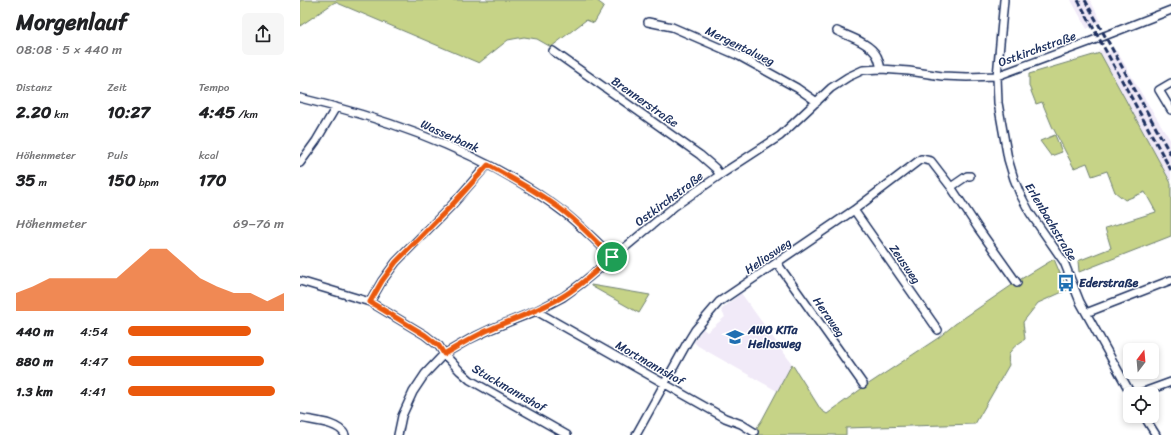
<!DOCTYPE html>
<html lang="de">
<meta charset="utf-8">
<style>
:root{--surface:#fff;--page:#f6f6f6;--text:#202124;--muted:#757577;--accent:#ea580c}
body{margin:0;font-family:Sriracha,sans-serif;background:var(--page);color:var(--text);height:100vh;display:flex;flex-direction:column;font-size:15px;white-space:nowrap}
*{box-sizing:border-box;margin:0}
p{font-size:13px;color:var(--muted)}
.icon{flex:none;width:22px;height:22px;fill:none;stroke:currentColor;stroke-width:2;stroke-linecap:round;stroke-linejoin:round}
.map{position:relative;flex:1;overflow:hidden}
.details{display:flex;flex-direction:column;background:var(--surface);width:300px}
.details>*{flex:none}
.needle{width:26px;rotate:16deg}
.buttons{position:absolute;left:823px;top:343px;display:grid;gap:8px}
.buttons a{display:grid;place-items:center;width:36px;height:36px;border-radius:6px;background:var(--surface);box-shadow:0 2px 6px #0003;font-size:20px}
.pin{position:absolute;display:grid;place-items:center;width:34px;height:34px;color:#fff;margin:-17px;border:2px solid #fff;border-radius:50%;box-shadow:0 1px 4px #0007}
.round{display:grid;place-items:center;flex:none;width:42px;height:42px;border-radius:6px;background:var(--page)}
.head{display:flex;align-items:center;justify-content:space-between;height:68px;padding:0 16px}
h1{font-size:22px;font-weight:700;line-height:30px}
.figures{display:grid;grid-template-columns:repeat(3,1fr);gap:6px;height:68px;padding:4px 16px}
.figures div{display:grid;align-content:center}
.figures b{font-size:17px;font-weight:700}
.figures small{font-size:11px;font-weight:400}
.figures p{font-size:11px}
.chart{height:112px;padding:8px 16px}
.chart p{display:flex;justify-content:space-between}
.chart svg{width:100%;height:72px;margin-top:4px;fill:var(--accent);opacity:.7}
ul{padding:0 16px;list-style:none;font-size:13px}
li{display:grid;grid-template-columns:64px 48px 1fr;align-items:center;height:30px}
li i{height:10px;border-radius:5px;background:var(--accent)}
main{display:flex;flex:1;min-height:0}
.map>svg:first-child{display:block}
.built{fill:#f1eaf8}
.green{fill:#c6d387;stroke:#708172}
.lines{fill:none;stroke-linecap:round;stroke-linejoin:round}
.minor-casing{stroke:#1b2f5e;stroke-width:10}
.minor{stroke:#fff;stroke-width:7}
.rail{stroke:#1b2f5e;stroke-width:3;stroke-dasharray:6 3;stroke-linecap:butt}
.route-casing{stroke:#fff;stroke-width:8}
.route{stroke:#ea580c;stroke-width:5}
.labels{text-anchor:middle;stroke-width:3;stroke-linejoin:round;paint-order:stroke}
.street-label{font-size:12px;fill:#1b2f5e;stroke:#fff}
.poi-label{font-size:12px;font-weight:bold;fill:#1b2f5e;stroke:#fff;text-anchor:start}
</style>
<main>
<section class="details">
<div class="head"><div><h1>Morgenlauf</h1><p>08:08 · 5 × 440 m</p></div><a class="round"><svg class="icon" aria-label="share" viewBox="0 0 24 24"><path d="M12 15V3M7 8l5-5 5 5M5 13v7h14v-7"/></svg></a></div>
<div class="figures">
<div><p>Distanz</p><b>2.20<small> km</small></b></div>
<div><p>Zeit</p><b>10:27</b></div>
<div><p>Tempo</p><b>4:45<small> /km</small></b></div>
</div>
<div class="figures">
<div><p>Höhenmeter</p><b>35<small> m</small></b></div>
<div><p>Puls</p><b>150<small> bpm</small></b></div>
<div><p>kcal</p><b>170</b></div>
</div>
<div class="chart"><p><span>Höhenmeter</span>69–76 m</p>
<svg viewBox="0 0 160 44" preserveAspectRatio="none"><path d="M0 44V33L10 29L20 24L30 24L40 24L50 24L60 24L70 15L80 6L90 6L100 15L110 24L120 29L130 33L140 33L150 38L160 33V44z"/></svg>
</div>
<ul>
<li><b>440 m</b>4:54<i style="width:79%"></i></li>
<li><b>880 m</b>4:47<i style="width:87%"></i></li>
<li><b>1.3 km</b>4:41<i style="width:94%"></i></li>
</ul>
</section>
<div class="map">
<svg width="871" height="435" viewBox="0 0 871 435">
<rect width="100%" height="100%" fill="#fff"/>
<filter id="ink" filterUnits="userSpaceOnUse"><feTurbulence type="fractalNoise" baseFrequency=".025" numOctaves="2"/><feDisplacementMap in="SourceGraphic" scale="8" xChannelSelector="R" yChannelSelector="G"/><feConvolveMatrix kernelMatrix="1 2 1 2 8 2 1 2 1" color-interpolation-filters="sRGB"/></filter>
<g filter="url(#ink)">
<!-- built -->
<path class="built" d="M771,0H790L801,21L787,29Z
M798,50L817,51L840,91L871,141V183Z
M441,293L492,364L477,391L398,346L394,342L403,329L407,332L425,317L421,310Z"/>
<!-- green -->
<path class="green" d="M0,0H296L304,6L294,23L286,20L251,47L237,39L224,37L208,40L179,63L35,2L0,26Z
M800,53L871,183V236L779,272L778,261L811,248L805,228L856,212L845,192L825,200L815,192L807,171L792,176L787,163L774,168L752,126L742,102L736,104L729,86V74Z
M755,135L762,152L751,156L740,141Z
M754,259L767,290L738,303L723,322L725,339C714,347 706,351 709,365L675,424L546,428V435H452L462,420L492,364L521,410L527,414L561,389L638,338L655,324L721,279Z
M291,285L350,295L339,313L291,286Z"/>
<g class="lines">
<!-- minor casing -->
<g class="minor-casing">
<path id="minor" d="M704,0L697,76L698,103L708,159L714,179L720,194L730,213L764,262L780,302L831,394
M348,22L372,27L439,56L497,88L517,102
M537,31C550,37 570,43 577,56C579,60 580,65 581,69
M253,51L400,155L415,168L420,175
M871,83L859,90L871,110
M0,98C93,120 189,154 266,214C282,227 297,242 313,257
M0,163L16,141L36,107
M651,187L667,176H670
M554,210L638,330
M477,263L563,384
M0,281L70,302L125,335L139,346L144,354L160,371L170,380L267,435
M70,302L82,281L96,262L152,205L187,165
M236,311L425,418L441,424L454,432
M786,313L871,280
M838,394L871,382
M844,416L856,435
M0,418C13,421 39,422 45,435
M98,435L102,416L113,392L125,374L144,354L170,339L191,329L236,311L263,297L282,283L375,206L420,175L480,136L531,88L548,77L563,70L581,69L609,71L642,76L667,77L697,76L789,42L871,10
M336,435L387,343L395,330L419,302L554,210L621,159L631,161L651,187L678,228L717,283"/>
</g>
<!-- minor -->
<use href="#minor" class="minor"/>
<!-- rail -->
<path class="rail" d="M778,0L871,170
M785,0L871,155"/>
</g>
</g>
<g class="lines" filter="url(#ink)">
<!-- route casing -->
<g class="route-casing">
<path id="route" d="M188,165C215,180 243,195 267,214C283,227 297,243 312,257C296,271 281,286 262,297C240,310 216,318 193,328C176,335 160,345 144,354L139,346L125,335L70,302L82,281L96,262L152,205Z"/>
</g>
<!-- route -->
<use href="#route" class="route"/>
</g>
<!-- icons -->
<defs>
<g id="bus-bare" transform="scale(1.38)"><path d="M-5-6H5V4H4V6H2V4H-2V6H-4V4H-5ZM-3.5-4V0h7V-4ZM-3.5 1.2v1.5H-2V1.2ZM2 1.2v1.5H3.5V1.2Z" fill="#1f6fb2" stroke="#fff" stroke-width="2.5" paint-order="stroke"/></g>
<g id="school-bare" transform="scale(1.38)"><path d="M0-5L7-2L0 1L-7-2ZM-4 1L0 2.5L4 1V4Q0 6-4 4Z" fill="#1f6fb2" stroke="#fff" stroke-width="2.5" paint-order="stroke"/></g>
</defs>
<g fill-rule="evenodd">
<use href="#bus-bare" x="766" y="283"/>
<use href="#school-bare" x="435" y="337"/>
</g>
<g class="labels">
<!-- street labels -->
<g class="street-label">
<text transform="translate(440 46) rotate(26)" y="4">Mergentalweg</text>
<text transform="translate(737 49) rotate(-20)" y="4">Ostkirchstraße</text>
<text transform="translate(345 102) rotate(35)" y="4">Brennerstraße</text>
<text transform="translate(150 136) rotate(24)" y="4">Wasserbank</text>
<text transform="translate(369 199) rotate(-37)" y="4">Ostkirchstraße</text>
<text transform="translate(751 222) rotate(59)" y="4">Erlenbachstraße</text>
<text transform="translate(468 256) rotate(-34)" y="4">Heliosweg</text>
<text transform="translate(605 264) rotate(55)" y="4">Zeusweg</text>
<text transform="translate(529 317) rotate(55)" y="4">Heraweg</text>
<text transform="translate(350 363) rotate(30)" y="4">Mortmannshof</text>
<text transform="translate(209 388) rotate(30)" y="4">Stuckmannshof</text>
</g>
<!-- poi labels -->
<g class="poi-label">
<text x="779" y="287">Ederstraße</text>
<text x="448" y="334">AWO KiTa<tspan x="448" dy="14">Heliosweg</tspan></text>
</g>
</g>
</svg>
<div class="buttons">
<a><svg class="needle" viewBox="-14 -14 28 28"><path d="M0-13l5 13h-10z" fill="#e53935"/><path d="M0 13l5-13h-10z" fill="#757577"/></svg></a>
<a><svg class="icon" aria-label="locate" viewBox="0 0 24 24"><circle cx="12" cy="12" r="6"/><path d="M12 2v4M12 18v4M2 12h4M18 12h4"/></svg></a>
</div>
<div class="pin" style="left:312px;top:257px;background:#1e9e55"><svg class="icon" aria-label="arrive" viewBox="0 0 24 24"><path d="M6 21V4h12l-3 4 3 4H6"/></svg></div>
</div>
</main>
